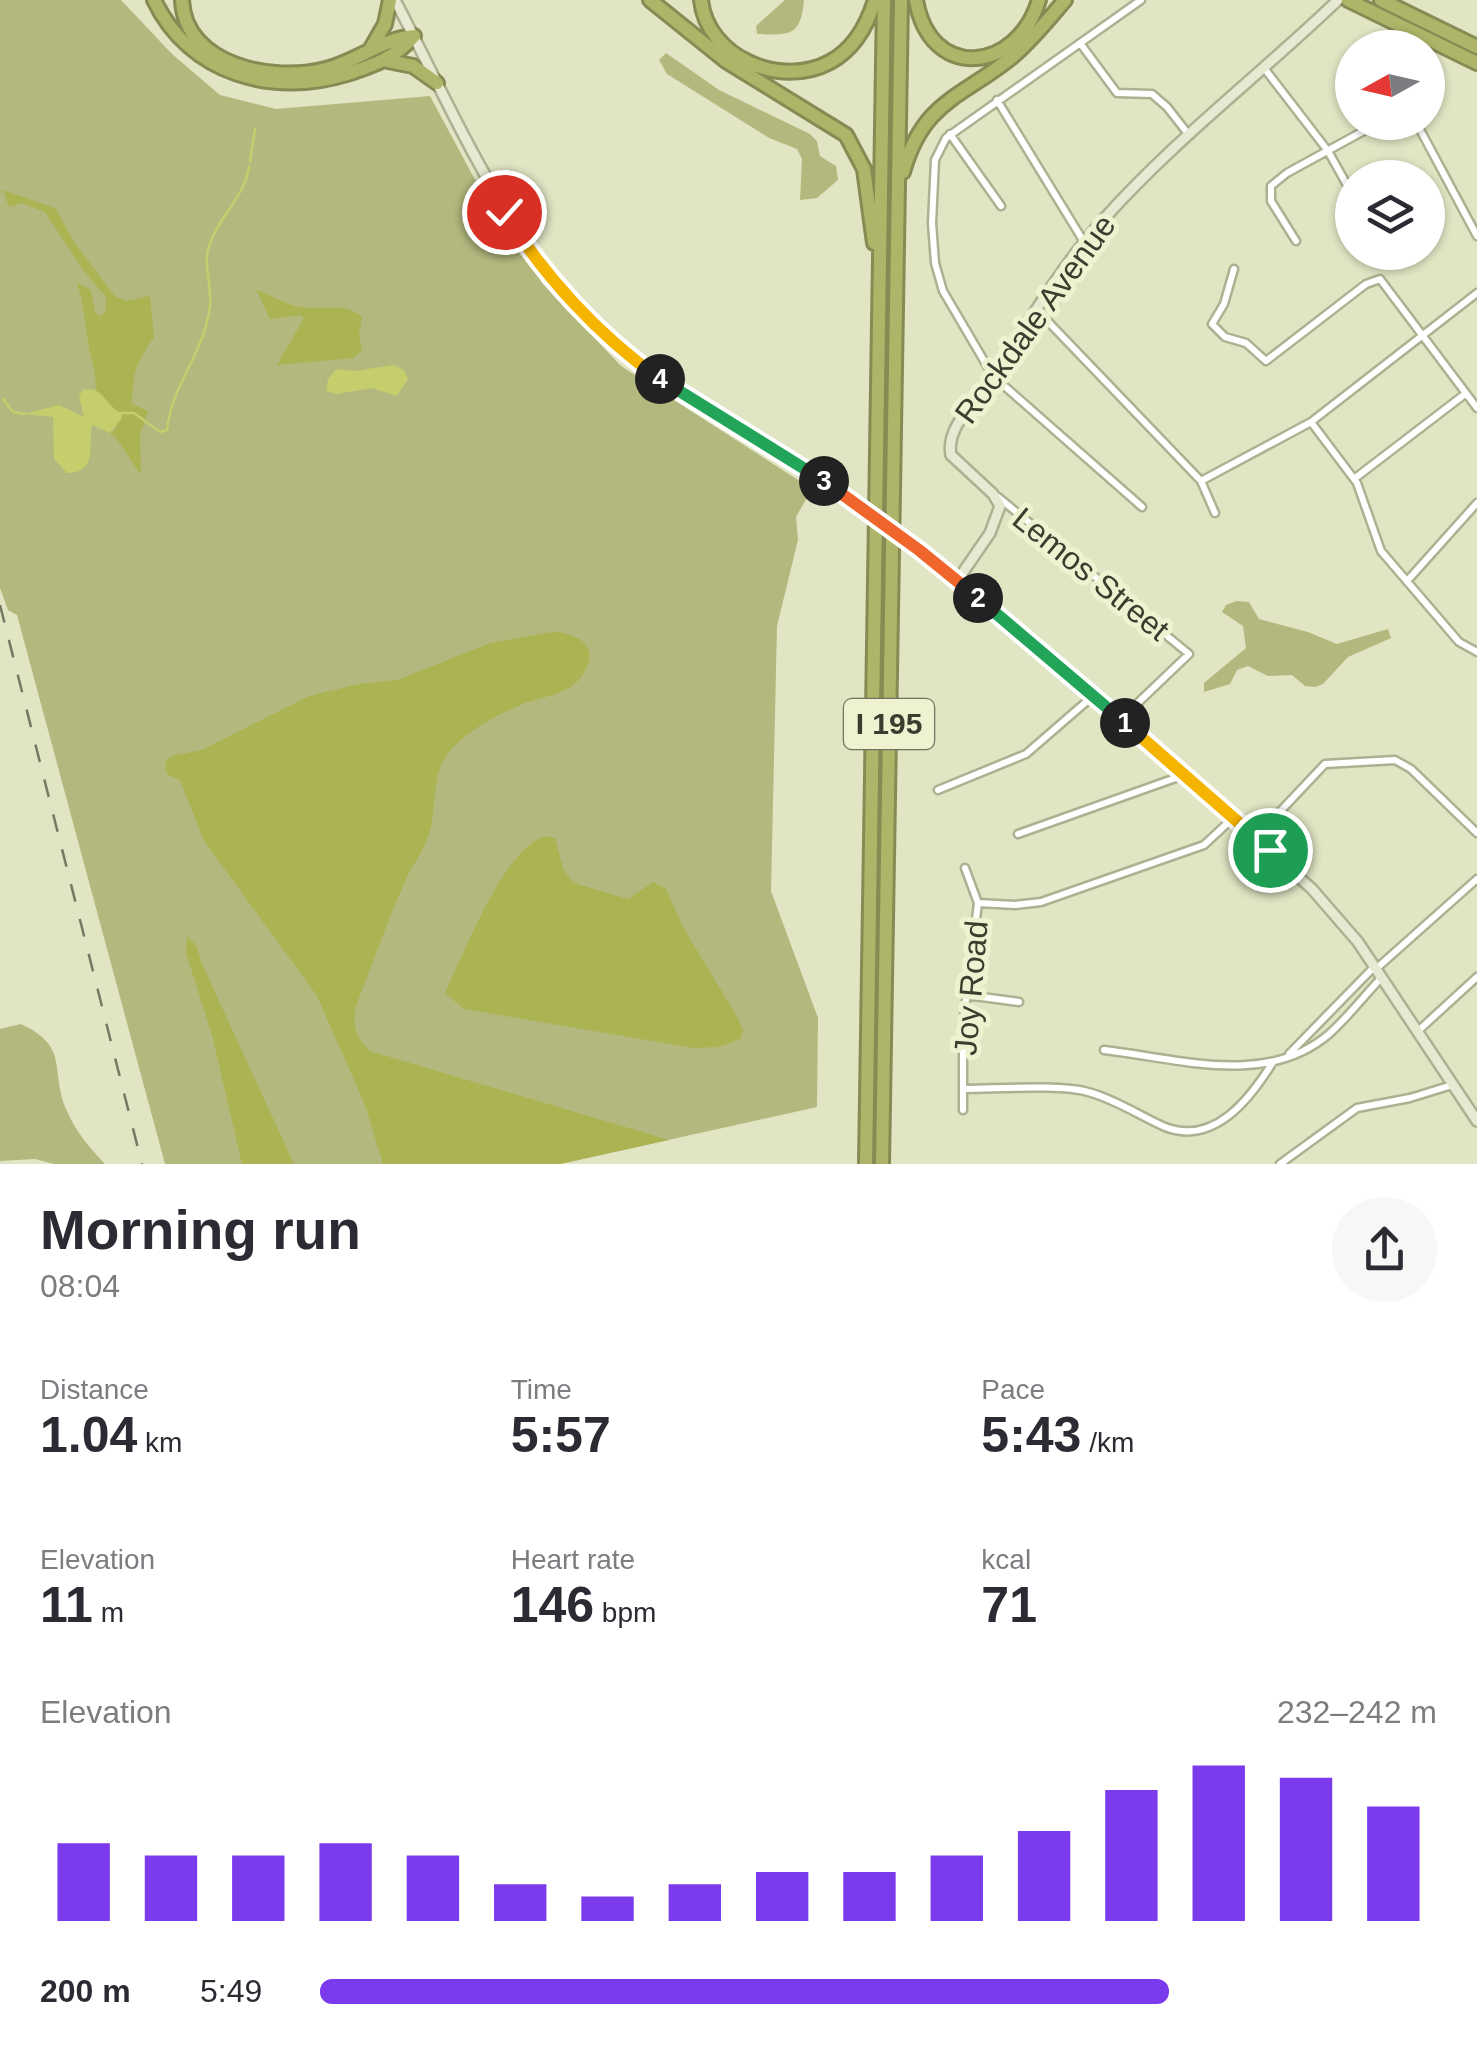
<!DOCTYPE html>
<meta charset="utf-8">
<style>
:root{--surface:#fff;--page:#f7f7f7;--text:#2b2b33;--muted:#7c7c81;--accent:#7c3aed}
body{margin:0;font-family:Helvetica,sans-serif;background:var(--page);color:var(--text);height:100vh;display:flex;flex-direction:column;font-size:38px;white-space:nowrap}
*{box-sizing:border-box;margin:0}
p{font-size:32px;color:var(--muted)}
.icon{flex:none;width:55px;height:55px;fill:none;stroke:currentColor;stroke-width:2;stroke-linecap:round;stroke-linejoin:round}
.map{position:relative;height:1164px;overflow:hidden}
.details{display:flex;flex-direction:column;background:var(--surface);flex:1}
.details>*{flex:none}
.needle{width:65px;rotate:262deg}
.fabs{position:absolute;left:1335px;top:30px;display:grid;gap:20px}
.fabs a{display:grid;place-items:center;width:110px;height:110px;border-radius:50%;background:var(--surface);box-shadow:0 2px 8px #0004;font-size:50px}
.pin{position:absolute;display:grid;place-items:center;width:85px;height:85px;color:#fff;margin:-42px;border:5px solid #fff;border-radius:50%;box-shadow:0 2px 10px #0007}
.km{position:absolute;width:50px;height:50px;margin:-25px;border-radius:50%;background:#222;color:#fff;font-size:28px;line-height:50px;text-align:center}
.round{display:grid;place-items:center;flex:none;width:105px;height:105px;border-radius:52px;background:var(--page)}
.summary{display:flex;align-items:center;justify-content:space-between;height:170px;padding:0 40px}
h1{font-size:55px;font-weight:700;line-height:75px}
.metrics{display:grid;grid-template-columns:repeat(3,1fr);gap:15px;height:170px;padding:10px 40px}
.metrics div{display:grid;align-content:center}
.metrics b{font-size:50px;font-weight:700}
.metrics small{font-size:28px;font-weight:400}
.metrics p{font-size:28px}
.chart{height:280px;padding:20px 40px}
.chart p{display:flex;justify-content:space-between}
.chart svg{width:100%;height:180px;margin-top:10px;stroke:var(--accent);stroke-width:6}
ul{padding:0 40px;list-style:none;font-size:32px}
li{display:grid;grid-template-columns:160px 120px 1fr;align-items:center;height:75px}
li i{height:25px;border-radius:12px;background:var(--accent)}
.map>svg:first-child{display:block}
.green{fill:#b3b97e}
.forest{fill:#acb353}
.water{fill:#c5cd6d}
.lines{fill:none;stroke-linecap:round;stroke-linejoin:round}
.stream{stroke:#c5cd6d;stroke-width:2.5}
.minor-casing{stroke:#aeb191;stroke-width:11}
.secondary-casing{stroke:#aeb191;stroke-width:14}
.motorway-casing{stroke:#868b54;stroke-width:18}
.minor{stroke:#fff;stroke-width:6}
.secondary{stroke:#e7e9d2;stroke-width:9}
.motorway{stroke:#aeb568;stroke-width:12}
.rail{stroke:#757863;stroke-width:2.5;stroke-dasharray:18 18;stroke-linecap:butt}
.secondary-bridge-casing{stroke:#aeb191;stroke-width:14;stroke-linecap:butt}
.secondary-bridge{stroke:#e7e9d2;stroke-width:9}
.split-1-casing{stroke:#fff;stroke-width:20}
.split-2-casing{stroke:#fff;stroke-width:20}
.split-3-casing{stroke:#fff;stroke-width:20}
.split-4-casing{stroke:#fff;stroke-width:20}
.split-5-casing{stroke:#fff;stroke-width:20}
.split-1{stroke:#f5b400;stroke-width:12}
.split-2{stroke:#22a559;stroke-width:12}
.split-3{stroke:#f0652b;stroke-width:12}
.split-4{stroke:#22a559;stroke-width:12}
.split-5{stroke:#f5b400;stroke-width:12}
.labels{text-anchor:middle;stroke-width:10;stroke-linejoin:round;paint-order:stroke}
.shield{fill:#eef2d0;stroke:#71735f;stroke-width:2.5}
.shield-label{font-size:30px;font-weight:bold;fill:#3b3d2f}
.street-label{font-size:32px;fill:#3b3d2f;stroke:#eef2d0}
</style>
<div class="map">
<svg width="1477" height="1164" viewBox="0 0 1477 1164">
<rect width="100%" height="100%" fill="#e1e5c3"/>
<!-- green -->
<path class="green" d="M0,0H121L172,54L220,95L276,109L430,96L473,176L543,284L621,366L812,489L796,517L798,540L777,626L771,891L818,1018L817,1107L560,1164H165L17,615L8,610L0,588Z
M785,0H804C801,37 789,35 757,34L756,26Z
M666,53L719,90L810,134L817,141L820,156L836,166L838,180L817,198L800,200L802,159L797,149L769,138L667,74L659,60Z
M1236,601L1249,602L1259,619L1308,632L1337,644L1388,629L1391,638L1348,657L1323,684L1315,687L1305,686L1292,675L1268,676L1248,666L1237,670L1230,684L1204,692V683L1246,648L1243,626L1222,612L1226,605Z
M21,1024C71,1047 49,1071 67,1111C75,1131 90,1148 105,1164H54L35,1159L0,1161V1029Z"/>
<!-- forest -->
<path class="forest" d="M3,190L55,208L76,245L115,296L126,301L150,296L154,337C136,364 133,371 132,404L148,411L140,435L141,474C131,463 119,438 110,433L116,429L117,411L96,390C96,374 92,363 89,348C85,325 84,305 77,282L91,290L95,313L100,317L106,310V297L83,270L45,212L22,203L9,207Z
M256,289C271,296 285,304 301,307C323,311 345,301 362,317L359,335L362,350L354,358L277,365L304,318L300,315L270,319Z
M552,632C571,632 598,642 587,667C573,698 542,694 516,707C493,717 462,734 447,755C430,779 438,810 428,837C423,851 414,863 407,877C388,919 373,963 356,1006C352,1026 356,1037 370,1051L669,1140L560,1164H383L365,1105L317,996L204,841L180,780L167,774L165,763L171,756L202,750L309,696L359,684L397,680L490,643Z
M546,836L555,838L564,871L574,883L628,899L653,882L666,889L684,929L738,1018L743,1030L741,1039L719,1047L694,1048L464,1009L445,993L452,977C470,940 506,847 546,836Z
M187,936L196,945L203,966L294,1164H242L212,1035L186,953Z"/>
<!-- water -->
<path class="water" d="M394,365L404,370L408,379L397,396L372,388L337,394L326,391L328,379L336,369L354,371Z
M90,389C103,390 108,408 121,413L122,418L110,433L92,425C88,445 98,473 67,473L54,459L53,417L24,414L59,405L84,417L79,396L83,390Z"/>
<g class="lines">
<!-- stream -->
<path class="stream" d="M250,162L255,129
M3,399L13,412L25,414
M119,413H134L160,432L167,430C171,385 206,351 210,305C212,284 202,263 210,243C220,215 245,196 249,167"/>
<!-- minor casing -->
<g class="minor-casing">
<path id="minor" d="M1141,0L946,138L935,160L932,223L935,263L943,291L993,376L1142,507
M1080,43L1117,93L1152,94L1167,107L1189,135
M1349,59L1352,65
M1264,68L1328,151L1352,194
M997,100L1084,242
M1416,122L1477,236
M950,134L1001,206
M1296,241L1271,201V186L1287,173L1380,122
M1234,269L1224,304L1212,324L1225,337L1246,343L1266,361L1366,284L1380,279L1477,408
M1036,309L1201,481L1215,513
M1311,422L1357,483L1381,551L1459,642L1477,652
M1354,479L1465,394
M1201,481L1311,422L1477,293
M998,497L1189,654L1121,719
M1408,580L1477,503
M938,790L1026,754L1093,696
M1018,834L1184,775
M1256,837L1325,764L1395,760L1411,769L1477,833
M978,903L1015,905L1041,902L1204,845L1233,818
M1377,968L1477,879
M967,995L1019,1002
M1418,1031L1477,977
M1104,1050C1177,1058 1266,1088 1329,1034C1348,1017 1364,996 1382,977
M1289,1054L1375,966
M965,1089C996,1089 1061,1084 1088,1092C1115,1099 1140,1116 1165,1127C1214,1146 1250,1099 1273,1062
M963,1110V1024L978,903L965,868
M1280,1164L1357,1108L1410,1098L1452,1085"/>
</g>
<!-- secondary casing -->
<g class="secondary-casing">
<path id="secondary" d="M395,0C468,140 517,269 646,369C713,420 792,454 858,506
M913,547L1133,729L1312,889L1358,942L1477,1121
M957,581L990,533L1000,506L993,494L951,455C945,426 979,399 993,377C1028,323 1060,268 1103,220C1174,140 1261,74 1338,0"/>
</g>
<!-- motorway casing -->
<g class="motorway-casing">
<path id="motorway" d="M154,0C189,74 273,97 347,74C374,65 395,58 414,36
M182,0C185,66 273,83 326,69C357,61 382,39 414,36
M650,0L726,61L846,135L864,169L874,243
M701,0C707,57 780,89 830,62C854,49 867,26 875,0
M916,0C930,82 1017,73 1039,0
M1348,0L1477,63
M1381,0L1477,47
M370,50L385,24L390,0
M388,61L413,66L437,83
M903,172C923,101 961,98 1012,57C1032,40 1048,20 1065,0
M866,1164L884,0
M882,1164L901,0"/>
</g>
<!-- minor -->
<use href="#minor" class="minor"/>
<!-- secondary -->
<use href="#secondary" class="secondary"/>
<!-- motorway -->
<use href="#motorway" class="motorway"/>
<!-- rail -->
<path class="rail" d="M0,605L142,1164"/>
<!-- secondary-bridge casing -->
<g class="secondary-bridge-casing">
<path id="secondary-bridge" d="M858,506L913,547"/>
</g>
<!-- secondary-bridge -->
<use href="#secondary-bridge" class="secondary-bridge"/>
</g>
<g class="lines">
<!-- split-1 casing -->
<g class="split-1-casing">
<path id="split-1" d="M1125,723L1270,850"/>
</g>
<!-- split-2 casing -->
<g class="split-2-casing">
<path id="split-2" d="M978,598L1125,723"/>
</g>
<!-- split-3 casing -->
<g class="split-3-casing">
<path id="split-3" d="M824,481L919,550L978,598"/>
</g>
<!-- split-4 casing -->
<g class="split-4-casing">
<path id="split-4" d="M660,379L824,481"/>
</g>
<!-- split-5 casing -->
<g class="split-5-casing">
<path id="split-5" d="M504,212C544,276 598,335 660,379"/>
</g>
<!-- split-1 -->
<use href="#split-1" class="split-1"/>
<!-- split-2 -->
<use href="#split-2" class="split-2"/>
<!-- split-3 -->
<use href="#split-3" class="split-3"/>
<!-- split-4 -->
<use href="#split-4" class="split-4"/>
<!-- split-5 -->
<use href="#split-5" class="split-5"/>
</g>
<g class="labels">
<!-- shield labels -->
<rect class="shield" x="844" y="699" width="90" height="50" rx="8"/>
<g class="shield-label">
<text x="889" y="734">I 195</text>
</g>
<!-- street labels -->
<g class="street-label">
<text transform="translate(1035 319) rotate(-54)" y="11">Rockdale Avenue</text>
<text transform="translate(1091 574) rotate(39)" y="11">Lemos Street</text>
<text transform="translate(971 988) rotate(-85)" y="11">Joy Road</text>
</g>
</g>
</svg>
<div class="fabs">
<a><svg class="needle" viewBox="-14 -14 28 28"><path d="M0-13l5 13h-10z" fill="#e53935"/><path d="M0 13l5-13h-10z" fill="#7c7c81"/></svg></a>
<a><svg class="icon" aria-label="layers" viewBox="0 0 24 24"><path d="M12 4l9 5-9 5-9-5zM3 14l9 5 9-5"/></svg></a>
</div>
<div class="pin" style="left:1270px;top:850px;background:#1e9e55"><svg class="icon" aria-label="arrive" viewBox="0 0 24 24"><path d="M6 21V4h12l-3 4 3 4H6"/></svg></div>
<div class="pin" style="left:504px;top:212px;background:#d93025"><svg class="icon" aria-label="check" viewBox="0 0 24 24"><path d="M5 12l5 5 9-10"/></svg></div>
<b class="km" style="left:1125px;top:723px">1</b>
<b class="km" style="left:978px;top:598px">2</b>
<b class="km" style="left:824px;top:481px">3</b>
<b class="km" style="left:660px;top:379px">4</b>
</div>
<section class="details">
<div class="summary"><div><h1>Morning run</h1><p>08:04</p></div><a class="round"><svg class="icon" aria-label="share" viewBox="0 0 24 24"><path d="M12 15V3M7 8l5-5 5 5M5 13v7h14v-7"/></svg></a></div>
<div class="metrics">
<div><p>Distance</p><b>1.04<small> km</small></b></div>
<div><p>Time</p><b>5:57</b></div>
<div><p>Pace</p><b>5:43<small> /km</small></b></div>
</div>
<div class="metrics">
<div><p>Elevation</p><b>11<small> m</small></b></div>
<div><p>Heart rate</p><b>146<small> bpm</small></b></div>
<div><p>kcal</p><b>71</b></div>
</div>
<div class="chart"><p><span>Elevation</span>232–242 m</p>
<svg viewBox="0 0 160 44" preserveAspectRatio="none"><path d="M5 44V25M15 44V28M25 44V28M35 44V25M45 44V28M55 44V35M65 44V38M75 44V35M85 44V32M95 44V32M105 44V28M115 44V22M125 44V12M135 44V6M145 44V9M155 44V16"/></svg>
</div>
<ul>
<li><b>200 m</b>5:49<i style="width:76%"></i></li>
</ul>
</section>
